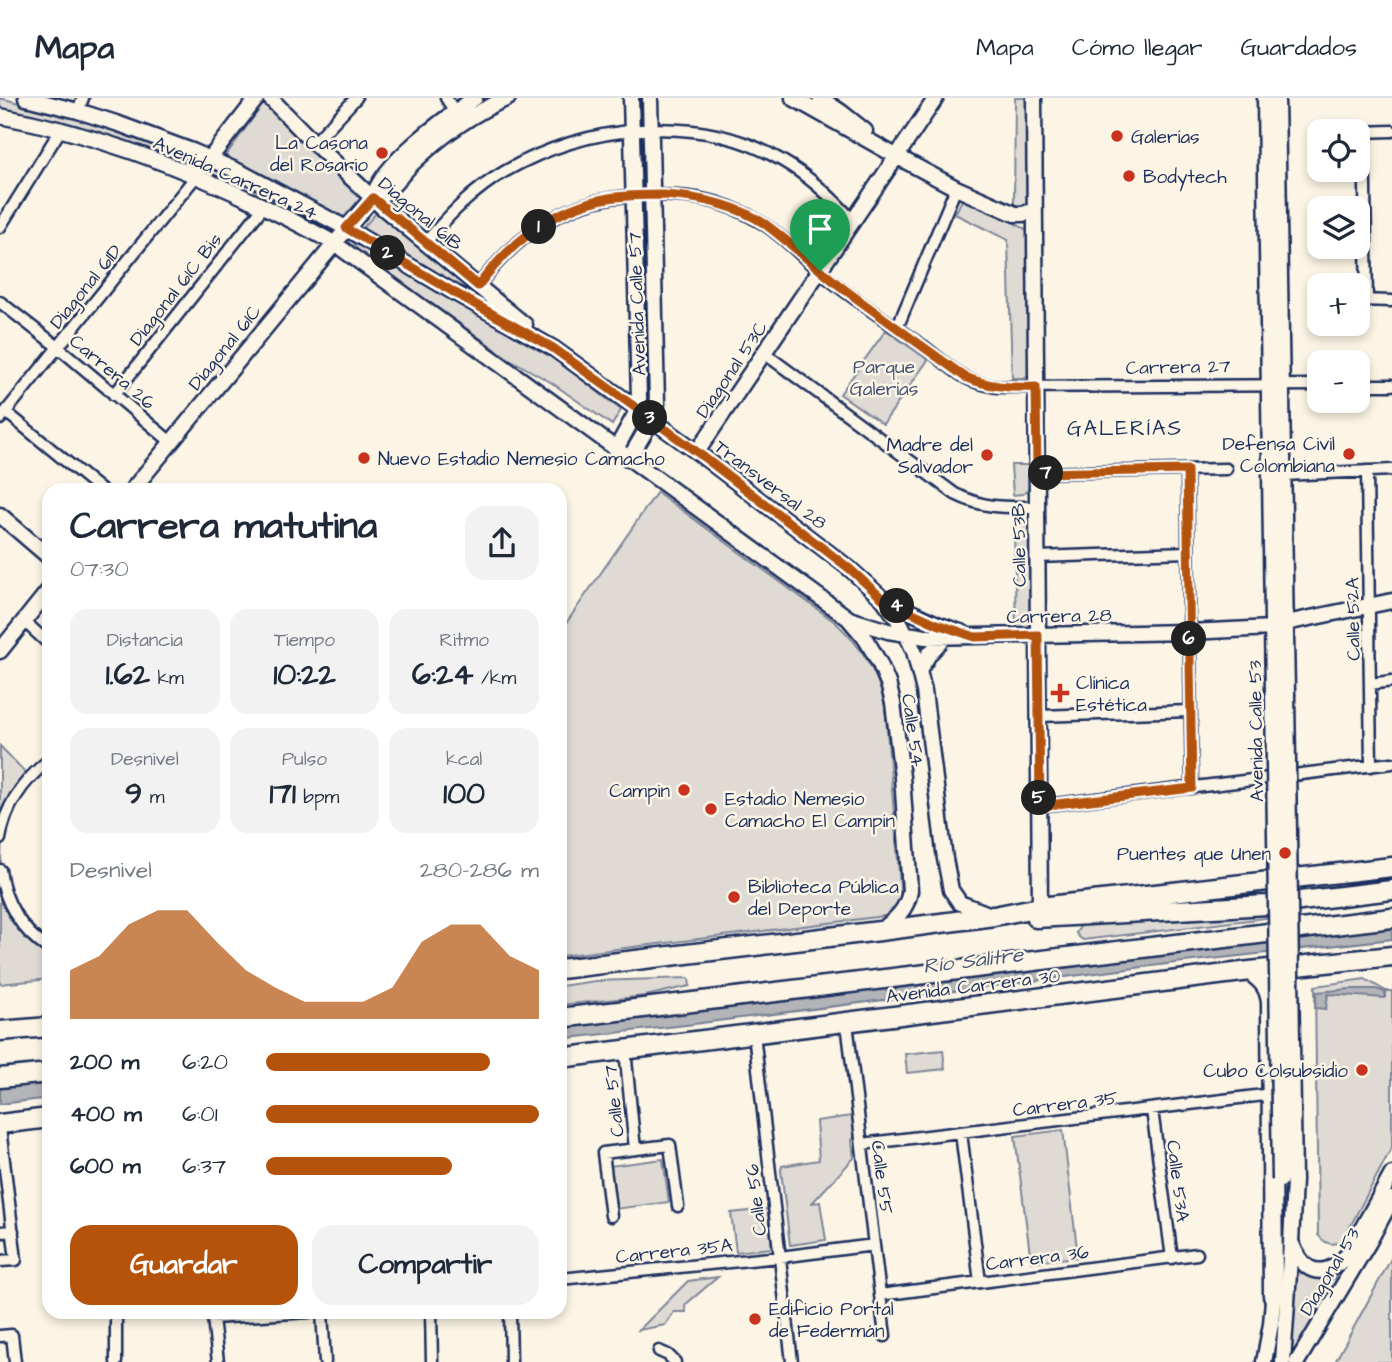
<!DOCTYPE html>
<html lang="es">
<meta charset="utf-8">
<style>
:root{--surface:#fff;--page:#f2f2f3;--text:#1f2937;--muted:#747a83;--line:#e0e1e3;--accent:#b45309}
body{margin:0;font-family:"Architects Daughter",sans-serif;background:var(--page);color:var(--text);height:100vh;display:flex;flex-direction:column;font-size:26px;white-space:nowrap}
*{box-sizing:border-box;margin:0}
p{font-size:23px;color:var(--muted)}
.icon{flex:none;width:38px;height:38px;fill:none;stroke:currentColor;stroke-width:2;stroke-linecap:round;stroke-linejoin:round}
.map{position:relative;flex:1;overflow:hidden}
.side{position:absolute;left:42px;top:385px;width:525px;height:836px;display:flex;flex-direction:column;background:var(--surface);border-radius:21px;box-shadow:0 4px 10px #0003}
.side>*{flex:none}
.buttons{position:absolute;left:1307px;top:21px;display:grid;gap:14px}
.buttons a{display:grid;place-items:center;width:63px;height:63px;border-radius:14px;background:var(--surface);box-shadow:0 4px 10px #0003;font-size:35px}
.pin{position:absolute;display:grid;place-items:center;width:60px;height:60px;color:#fff;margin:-72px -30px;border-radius:50% 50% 50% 0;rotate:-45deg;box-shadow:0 0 7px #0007}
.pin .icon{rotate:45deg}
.km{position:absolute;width:35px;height:35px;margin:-18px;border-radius:50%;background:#222;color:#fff;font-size:19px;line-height:35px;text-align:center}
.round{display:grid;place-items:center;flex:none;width:74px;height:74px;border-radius:21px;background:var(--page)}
.summary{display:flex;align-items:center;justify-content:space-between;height:119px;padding:0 28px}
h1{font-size:38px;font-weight:800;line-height:52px}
.figures{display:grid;grid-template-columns:repeat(3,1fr);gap:10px;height:119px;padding:7px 28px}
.figures div{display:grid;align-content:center;border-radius:18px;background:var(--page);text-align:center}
.figures b{font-size:30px;font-weight:800}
.figures small{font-size:19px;font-weight:400}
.figures p{font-size:19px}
.chart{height:196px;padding:14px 28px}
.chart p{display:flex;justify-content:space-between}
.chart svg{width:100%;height:126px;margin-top:7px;fill:var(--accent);opacity:.7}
.action{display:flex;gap:14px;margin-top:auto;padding:14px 28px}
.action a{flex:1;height:80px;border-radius:21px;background:var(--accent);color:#fff;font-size:28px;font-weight:800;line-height:80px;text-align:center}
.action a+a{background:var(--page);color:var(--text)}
ul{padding:0 28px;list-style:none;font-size:23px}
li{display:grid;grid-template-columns:112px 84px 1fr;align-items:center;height:52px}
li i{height:18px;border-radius:9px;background:var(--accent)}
header{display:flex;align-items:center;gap:42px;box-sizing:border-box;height:98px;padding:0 35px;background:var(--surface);border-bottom:2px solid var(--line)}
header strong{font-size:33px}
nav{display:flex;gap:38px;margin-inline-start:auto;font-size:24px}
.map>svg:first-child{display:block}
.green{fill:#dfdbd4;stroke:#7d8599;stroke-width:2}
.water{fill:#b2b4b8;stroke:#767f94;stroke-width:2}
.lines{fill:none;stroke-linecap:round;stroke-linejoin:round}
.street-casing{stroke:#1b2f5e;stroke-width:15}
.secondary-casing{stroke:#1b2f5e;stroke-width:19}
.highway-casing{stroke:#1b2f5e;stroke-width:23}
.street{stroke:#fcf5e5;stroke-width:10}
.secondary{stroke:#fcf5e5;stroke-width:14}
.highway{stroke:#fcf5e5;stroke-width:18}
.secondary-bridge-casing{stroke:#1b2f5e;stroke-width:19;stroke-linecap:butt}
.secondary-bridge{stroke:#fcf5e5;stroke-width:14}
.route-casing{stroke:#fff;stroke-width:14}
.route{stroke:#b45309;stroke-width:9}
.poi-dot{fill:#c8321e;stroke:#fcf5e5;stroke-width:2.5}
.labels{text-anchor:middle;stroke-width:5;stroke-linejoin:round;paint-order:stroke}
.poi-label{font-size:19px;fill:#1b2f5e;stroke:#fcf5e5;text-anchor:start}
.street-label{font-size:19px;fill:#1b2f5e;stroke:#fcf5e5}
.park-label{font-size:19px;fill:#425176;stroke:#fcf5e5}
.neighbourhood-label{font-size:21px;letter-spacing:2px;fill:#1b2f5e;stroke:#fcf5e5}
.water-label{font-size:21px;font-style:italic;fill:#485779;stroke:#fcf5e5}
</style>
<header>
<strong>Mapa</strong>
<nav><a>Mapa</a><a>Cómo llegar</a><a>Guardados</a></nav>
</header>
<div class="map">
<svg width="1392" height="1264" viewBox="0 0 1392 1264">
<rect width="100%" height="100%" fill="#fcf5e5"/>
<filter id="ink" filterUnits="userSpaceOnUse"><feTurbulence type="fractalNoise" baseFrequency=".0143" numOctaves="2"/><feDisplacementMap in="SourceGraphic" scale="14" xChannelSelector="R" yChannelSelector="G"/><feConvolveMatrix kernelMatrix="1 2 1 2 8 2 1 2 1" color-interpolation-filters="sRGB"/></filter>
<g filter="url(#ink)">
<!-- green -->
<path class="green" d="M0,0L74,19L127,36L186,59L184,65L126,44L71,27L0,11Z
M1015,0H1029V106L1022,108L1014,107Z
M263,6H268L360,96L361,100L343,120L338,121L224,60Z
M964,98L1029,133L1030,277L1025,280H1012L1008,142L955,116Z
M641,111H645L650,295H646Z
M375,116H377L488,205L487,208L361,132Z
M357,144L517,235L563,267L621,312L612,327L552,285L508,260L352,149Z
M886,232L928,262L883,326L840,296Z
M1011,367H1030V390L1023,396L1013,397Z
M657,394L835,524C862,549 877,572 885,608L900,787V810L885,818L560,858V534Z
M1014,424H1031L1033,533L1016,534Z
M0,648L31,680L24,689L2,736L1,764L2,778L15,812L49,849V881L0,886Z
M1392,776V785L1238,802L1105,809Z
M1265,816L1266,820L1083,842L1079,839L1076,835L1082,826Z
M689,880L690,888L645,898L560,907V888L595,883Z
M1365,881L1386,893H1392V1049L1342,1144C1331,1147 1326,1147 1318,1137L1315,888Z
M943,952L945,971L907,975L905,956Z
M852,1018L855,1038L852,1042L854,1060L812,1105L820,1104L826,1142L790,1147L781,1072L782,1068L819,1062L816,1023Z
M1063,1032L1078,1159L1031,1164L1015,1038Z
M663,1061L669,1104L615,1111L609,1068Z
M768,1111L772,1150L736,1154L731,1115Z
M1392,1159V1264H1335Z
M1351,1168L1291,1264L1296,1169C1305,1181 1324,1185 1338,1179C1343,1176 1347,1172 1351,1168Z
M718,1179L685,1207L686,1214H674L665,1227L639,1232L688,1183Z"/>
<!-- water -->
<path class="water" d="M1392,825V841L1175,865L686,927L560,941V922Z
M1350,891H1376L1385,894V900L1328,896L1326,911L1315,910L1317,894Z
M49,982V1000L0,1006V988Z"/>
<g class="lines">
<!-- street casing -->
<g class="street-casing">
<path id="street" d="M446,0L457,17
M78,13L83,0
M1364,33L1367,202
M1359,34L1392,33
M314,45L356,0
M0,129L61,31
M425,145C448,118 473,92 504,74C585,27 697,13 781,62C809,78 832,99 854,124
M478,188C516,138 564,102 629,98C678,95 719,98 762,125C783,138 800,157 819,173C851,200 888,224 923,248C937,258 950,271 966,280C975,285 986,287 996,289L1320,287
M1358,202L1392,203
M0,204L58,249L171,344
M897,230L956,90
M764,255L955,396C985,411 1004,409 1037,409
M1358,287H1392
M114,297L264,108
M6,314L101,392
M0,321L197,77
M1187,372L1192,690
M1367,373L1371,668
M1037,375L1226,371
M1283,377L1392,372
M1037,459L1188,454
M24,523L49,546
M1370,586L1392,583
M1039,618L1190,613
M1039,708L1392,665
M0,741C5,708 24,682 49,662
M0,772C4,804 21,833 49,851
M847,925L885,1238
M754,936L792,1264
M625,952L635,1051
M1152,1012L1172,1160
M0,1030L16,1162L0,1163
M961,1035L980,1184
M862,1046L1272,996
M611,1118L603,1055L670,1047L678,1108
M0,1134L13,1133
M560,1181L780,1159L874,1147
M880,1197L1197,1156
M116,1214V1264
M322,1214L325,1264
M431,1214L432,1264
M510,1214L511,1264
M0,1238L12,1237L15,1264
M659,1253L668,1257L675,1264
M218,1264L213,1220L309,1214"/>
</g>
<!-- secondary casing -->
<g class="secondary-casing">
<path id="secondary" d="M26,0L78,13L119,26L192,53L242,75L346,130L455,195L553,250L697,354L850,471L883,501L901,526L914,553L924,593L945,761L951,792L960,805L994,818
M270,0L314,45L381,108L525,227
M793,0L896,58L956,90L1015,116H1023L1034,112
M820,0L841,14L865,33
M1034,0L1040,809
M1265,0L1273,597
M1277,0L1287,596
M0,18C118,40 229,87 334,145L848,520L865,540L879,564L888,585L893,605L902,679L910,793C907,812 895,822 880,833
M197,77L257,0
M373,100C381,66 446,19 475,0
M616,351L638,311L639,300L631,0
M697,354L936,0
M629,361L652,322L657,306L650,0
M132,392L368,105C373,100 377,100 382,97C393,90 403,74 413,65C441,38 472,15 508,0
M0,417L49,459
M885,502L937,526L963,535
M849,521L888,533L926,539L1189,534L1272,530
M1286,525L1392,503
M0,553L49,492
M920,571L930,555L945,539
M1292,1146C1294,1151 1297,1157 1300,1161C1315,1182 1336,1171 1348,1156L1392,1076
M1264,1264L1271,1226L1274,1189
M1283,1264L1291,1145L1294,1082
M1297,1264L1369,1144L1392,1101"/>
</g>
<!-- highway casing -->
<g class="highway-casing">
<path id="highway" d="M1036,820L1267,807L1392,792
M560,871L880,833L994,818L1040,809L1392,769
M1250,873C1263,882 1269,889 1271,904L1273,1198
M560,920L1392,820
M0,933L49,929
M560,960L1250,873L1392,858
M0,980L49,975
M0,1026L49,1020"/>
</g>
<!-- street -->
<use href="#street" class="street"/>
<!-- secondary -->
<use href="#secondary" class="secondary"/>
<!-- highway -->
<use href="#highway" class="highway"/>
<!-- secondary-bridge casing -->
<g class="secondary-bridge-casing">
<path id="secondary-bridge" d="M1287,596L1294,1082
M1273,597L1280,1082"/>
</g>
<!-- secondary-bridge -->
<use href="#secondary-bridge" class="secondary-bridge"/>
</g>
</g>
<g class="lines" filter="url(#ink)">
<!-- route casing -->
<g class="route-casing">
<path id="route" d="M663,97C699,99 735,106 765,126C791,145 814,168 840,188C881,219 924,249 965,279C989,289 1011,290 1036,289L1037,375L1187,372L1192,690L1040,708L1038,537L975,539L937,526L883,501L850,471L697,354L553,250L455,195L346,130L373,100L478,188C510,145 555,109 609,100C627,97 645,97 663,97Z"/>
</g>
<!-- route -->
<use href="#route" class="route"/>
</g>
<!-- markers -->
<g class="poi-dot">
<circle cx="1117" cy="38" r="7"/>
<circle cx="382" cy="55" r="7"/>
<circle cx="1129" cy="78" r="7"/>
<circle cx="1349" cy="356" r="7"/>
<circle cx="987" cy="357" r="7"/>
<circle cx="364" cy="360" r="7"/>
<path d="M1056.5 584.5h7v7h7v7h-7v7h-7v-7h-7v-7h7z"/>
<circle cx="684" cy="692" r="7"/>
<circle cx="711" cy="711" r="7"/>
<circle cx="1285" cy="755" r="7"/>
<circle cx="734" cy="799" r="7"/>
<circle cx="1362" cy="972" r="7"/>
<circle cx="755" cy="1221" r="7"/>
</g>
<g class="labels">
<!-- poi labels -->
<g class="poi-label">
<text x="1131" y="45">Galerías</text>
<text x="368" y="51" text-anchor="end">La Casona<tspan x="368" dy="22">del Rosario</tspan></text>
<text x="1143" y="85">Bodytech</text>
<text x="1335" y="352" text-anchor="end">Defensa Civil<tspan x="1335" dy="22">Colombiana</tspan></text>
<text x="973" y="353" text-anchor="end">Madre del<tspan x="973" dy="22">Salvador</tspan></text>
<text x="378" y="367">Nuevo Estadio Nemesio Camacho</text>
<text x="1076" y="591">Clínica<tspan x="1076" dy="22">Estética</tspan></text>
<text x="670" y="699" text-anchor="end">Campin</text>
<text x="725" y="707">Estadio Nemesio<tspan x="725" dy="22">Camacho El Campín</tspan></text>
<text x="1271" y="762" text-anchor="end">Puentes que Unen</text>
<text x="748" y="795">Biblioteca Pública<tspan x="748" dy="22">del Deporte</tspan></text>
<text x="1348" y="979" text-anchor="end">Cubo Colsubsidio</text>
<text x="769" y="1217">Edificio Portal<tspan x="769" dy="22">de Federmán</tspan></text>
</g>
<!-- street labels -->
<g class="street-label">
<text transform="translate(236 79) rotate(24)" y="7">Avenida Carrera 24</text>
<text transform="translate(421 115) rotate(40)" y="7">Diagonal 61B</text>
<text transform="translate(85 188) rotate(-51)" y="7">Diagonal 61D</text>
<text transform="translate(175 191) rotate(-52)" y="7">Diagonal 61C Bis</text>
<text transform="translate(636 206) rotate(-92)" y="7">Avenida Calle 57</text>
<text transform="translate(224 249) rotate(-51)" y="7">Diagonal 61C</text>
<text transform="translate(1178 268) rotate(-1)" y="7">Carrera 27</text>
<text transform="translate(731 271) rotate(-56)" y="7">Diagonal 53C</text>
<text transform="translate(113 273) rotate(40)" y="7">Carrera 26</text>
<text transform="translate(771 386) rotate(37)" y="7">Transversal 28</text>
<text transform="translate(1018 447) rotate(-91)" y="7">Calle 53B</text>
<text transform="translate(1059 517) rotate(-1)" y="7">Carrera 28</text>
<text transform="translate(1352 521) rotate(-91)" y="7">Calle 52A</text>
<text transform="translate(914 632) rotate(82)" y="7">Calle 54</text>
<text transform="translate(1255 633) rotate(-91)" y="7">Avenida Calle 53</text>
<text transform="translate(973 887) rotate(-7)" y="7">Avenida Carrera 30</text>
<text transform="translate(613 1003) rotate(-96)" y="7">Calle 57</text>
<text transform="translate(1065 1005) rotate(-7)" y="7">Carrera 35</text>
<text transform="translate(883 1079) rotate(83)" y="7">Calle 55</text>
<text transform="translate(1179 1083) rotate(83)" y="7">Calle 53A</text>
<text transform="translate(755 1102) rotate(-97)" y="7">Calle 56</text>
<text transform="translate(674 1152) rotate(-6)" y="7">Carrera 35A</text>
<text transform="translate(1037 1159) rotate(-7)" y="7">Carrera 36</text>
<text transform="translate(1329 1173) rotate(-59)" y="7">Diagonal 53</text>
</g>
<!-- park labels -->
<g class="park-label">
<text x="884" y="275">Parque<tspan x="884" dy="22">Galerías</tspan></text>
</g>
<!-- neighbourhood labels -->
<g class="neighbourhood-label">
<text x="1125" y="337">GALERÍAS</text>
</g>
<!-- water labels -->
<g class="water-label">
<text transform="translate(973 862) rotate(-7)" y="7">Río Salitre</text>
</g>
</g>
</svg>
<div class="buttons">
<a><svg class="icon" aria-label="locate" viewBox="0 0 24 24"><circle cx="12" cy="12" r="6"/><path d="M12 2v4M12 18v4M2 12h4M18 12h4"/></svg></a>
<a><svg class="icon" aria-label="layers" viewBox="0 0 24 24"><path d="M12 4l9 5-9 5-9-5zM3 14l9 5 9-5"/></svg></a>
<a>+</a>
<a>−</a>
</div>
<div class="pin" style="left:820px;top:173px;background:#1e9e55"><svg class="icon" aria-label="arrive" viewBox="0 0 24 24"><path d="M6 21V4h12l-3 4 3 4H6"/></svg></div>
<b class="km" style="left:539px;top:129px">1</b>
<b class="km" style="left:388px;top:155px">2</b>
<b class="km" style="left:650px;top:320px">3</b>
<b class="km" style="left:897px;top:508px">4</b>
<b class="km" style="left:1039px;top:700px">5</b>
<b class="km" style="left:1189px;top:541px">6</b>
<b class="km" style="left:1046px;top:375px">7</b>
<section class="side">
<div class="summary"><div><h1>Carrera matutina</h1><p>07:30</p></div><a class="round"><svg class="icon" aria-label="share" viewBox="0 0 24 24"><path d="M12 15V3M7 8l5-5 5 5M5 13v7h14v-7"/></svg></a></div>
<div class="figures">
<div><p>Distancia</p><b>1.62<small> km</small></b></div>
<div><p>Tiempo</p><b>10:22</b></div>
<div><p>Ritmo</p><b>6:24<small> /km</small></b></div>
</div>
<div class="figures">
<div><p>Desnivel</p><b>9<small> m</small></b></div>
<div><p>Pulso</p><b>171<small> bpm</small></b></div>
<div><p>kcal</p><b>100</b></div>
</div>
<div class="chart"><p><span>Desnivel</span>280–286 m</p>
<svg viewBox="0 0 160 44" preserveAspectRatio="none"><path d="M0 44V27L10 22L20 11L30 6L40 6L50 17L60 27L70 33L80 38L90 38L100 38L110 33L120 17L130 11L140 11L150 22L160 27V44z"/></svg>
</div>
<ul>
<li><b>200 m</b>6:20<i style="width:82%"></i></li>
<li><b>400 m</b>6:01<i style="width:100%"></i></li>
<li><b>600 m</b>6:37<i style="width:68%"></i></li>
</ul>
<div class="action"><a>Guardar</a><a>Compartir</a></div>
</section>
</div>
